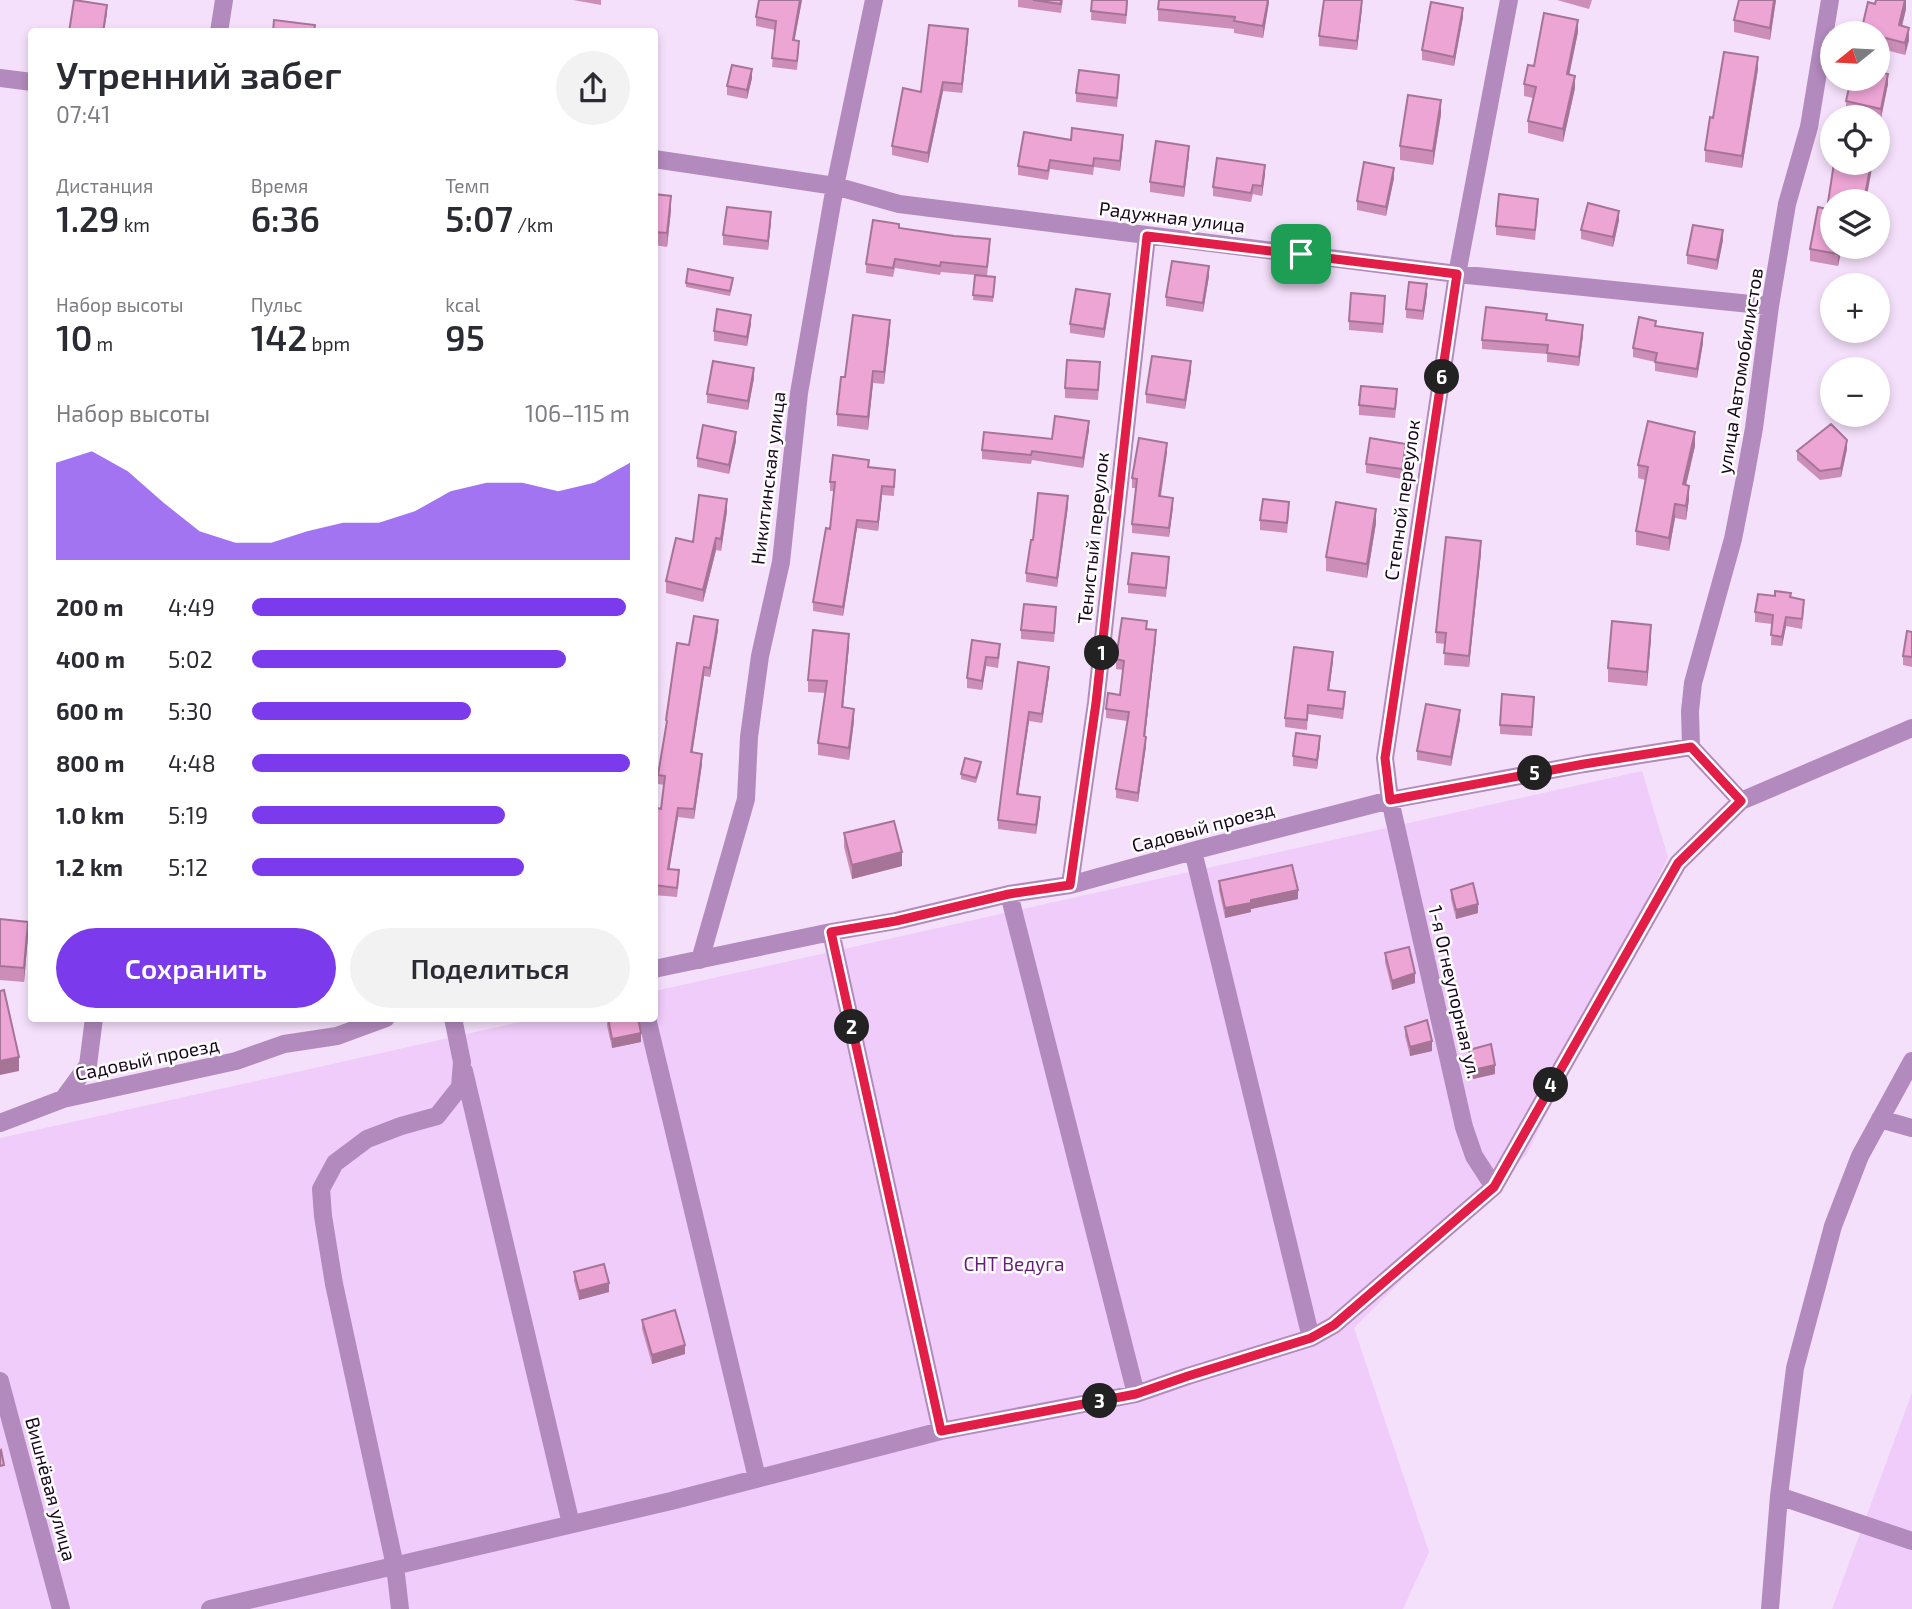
<!DOCTYPE html>
<html lang="ru">
<meta charset="utf-8">
<style>
:root{--surface:#fff;--page:#f2f2f3;--text:#2b2b33;--muted:#7c7c81;--accent:#7c3aed}
body{margin:0;font-family:"Exo 2",sans-serif;background:var(--page);color:var(--text);height:100vh;display:flex;flex-direction:column;font-size:26px;white-space:nowrap}
*{box-sizing:border-box;margin:0}
p{font-size:23px;color:var(--muted)}
.icon{flex:none;width:38px;height:38px;fill:none;stroke:currentColor;stroke-width:2;stroke-linecap:round;stroke-linejoin:round}
.map{position:relative;flex:1;overflow:hidden}
.drawer{position:absolute;left:28px;top:28px;width:630px;height:994px;display:flex;flex-direction:column;background:var(--surface);border-radius:7px;box-shadow:0 4px 10px #0003}
.drawer>*{flex:none}
.needle{width:46px;rotate:252deg}
.tools{position:absolute;left:1820px;top:21px;display:grid;gap:14px}
.tools a{display:grid;place-items:center;width:70px;height:70px;border-radius:50%;background:var(--surface);box-shadow:0 4px 10px #0003;font-size:35px}
.pin{position:absolute;display:grid;place-items:center;width:60px;height:60px;color:#fff;margin:-30px;border-radius:14px;box-shadow:0 4px 10px #0006}
.km{position:absolute;width:35px;height:35px;margin:-18px;border-radius:50%;background:#222;color:#fff;font-size:19px;line-height:35px;text-align:center}
.round{display:grid;place-items:center;flex:none;width:74px;height:74px;border-radius:37px;background:var(--page)}
.summary{display:flex;align-items:center;justify-content:space-between;height:119px;padding:0 28px}
h1{font-size:38px;font-weight:600;line-height:52px}
.figures{display:grid;grid-template-columns:repeat(3,1fr);gap:10px;height:119px;padding:7px 28px}
.figures div{display:grid;align-content:center}
.figures b{font-size:35px;font-weight:600}
.figures small{font-size:19px;font-weight:400}
.figures p{font-size:19px}
.chart{height:196px;padding:14px 28px}
.chart p{display:flex;justify-content:space-between}
.chart svg{width:100%;height:126px;margin-top:7px;fill:var(--accent);opacity:.7}
.primary-button{display:flex;gap:14px;margin-top:auto;padding:14px 28px}
.primary-button a{flex:1;height:80px;border-radius:42px;background:var(--accent);color:#fff;font-size:28px;font-weight:600;line-height:80px;text-align:center}
.primary-button a+a{background:var(--page);color:var(--text)}
ul{padding:0 28px;list-style:none;font-size:23px}
li{display:grid;grid-template-columns:112px 84px 1fr;align-items:center;height:52px}
li i{height:18px;border-radius:9px;background:var(--accent)}
.map>svg:first-child{display:block}
.green{fill:#efccf9}
.lines{fill:none;stroke-linecap:round;stroke-linejoin:round}
.minor{stroke:#b28abd;stroke-width:18}
.wall{fill:#cc8eb8}
.shaded-wall{fill:#a67496}
.building{fill:#eda5d6;stroke:#a67496;stroke-width:2}
.route-casing{stroke:#fff;stroke-width:14}
.route{stroke:#e11d48;stroke-width:9}
.labels{text-anchor:middle;stroke-width:5;stroke-linejoin:round;paint-order:stroke}
.street-label{font-size:19px;fill:#1a071f;stroke:#fff}
.park-label{font-size:19px;fill:#671c7a;stroke:#fff}
</style>
<div class="map">
<svg width="1912" height="1609" viewBox="0 0 1912 1609">
<rect width="100%" height="100%" fill="#f5e0fb"/>
<!-- green -->
<path class="green" d="M1642,771L1668,857L1527,1154L1354,1328L1429,1552L1403,1609H0V1138L534,1019L654,1018L655,991Z
M1912,1393V1609H1832Z"/>
<g class="lines">
<!-- minor -->
<path class="minor" d="M219,32L224,0
M0,78L32,82
M654,159L835,186L899,204L1457,274L1770,306
M1691,747L1690,711L1693,683L1733,539L1745,478L1754,428L1770,306L1787,204L1809,127L1830,0
M1193,851L1311,1338
M1070,885L1096,703L1147,236
M1009,894L1136,1394
M831,932L941,1431
M700,960L746,799L749,737L760,656L781,562L799,393L835,186L874,0
M654,969L831,932L896,921L1009,894L1070,885L1200,849L1390,800L1584,764L1691,747L1741,801
M647,1018L757,1478
M464,1071L571,1524
M63,1099L88,1065L94,1018
M1880,1119L1912,1128
M0,1123L63,1099L236,1061L284,1044L337,1036L386,1018
M1494,1187L1474,1156L1464,1127L1390,800L1385,758L1457,274L1509,0
M0,1381L61,1609
M1779,1496L1912,1541
M210,1609L671,1501L941,1431L1136,1394L1188,1376L1311,1338L1334,1325L1494,1187L1678,863L1741,801L1912,728
M400,1609L395,1566L334,1284L323,1216L321,1189L335,1163L367,1139L401,1126L437,1116L460,1087L462,1062L453,1018
M1770,1609L1779,1496L1795,1368L1833,1226L1860,1156L1912,1061"/>
</g>
<!-- wall -->
<path class="wall" d="M573,0H601V5Z
M802,0L794,40L799,50L797,70L772,67L775,30L756,26V17Z
M1018,0H1063L1061,13L1018,7Z
M1092,0H1128L1126,24L1091,20Z
M1269,0L1263,38L1234,33V29L1158,21V9Z
M1557,0H1592L1589,9Z
M1776,0L1770,40L1734,32V20Z
M1906,0V9L1902,26L1909,40L1905,55L1878,48V33H1861L1868,2L1875,4Z
M1362,8L1357,50L1319,46V36Z
M1463,17L1454,66L1422,60V50Z
M1578,32L1569,74L1575,88L1563,142L1528,133V121L1533,98L1524,96V84L1534,66Z
M968,39L962,93L943,91L928,163L892,155V146L921,92Z
M1758,69L1742,168L1705,162V150L1713,118Z
M752,78L747,99L727,95V86Z
M1119,84L1117,107L1076,102V93Z
M1888,84L1881,118L1846,111V101Z
M1441,114L1433,165L1400,160V146Z
M1071,140L1123,144L1120,171L1094,167L1093,175L1050,169L1048,180L1018,175V166Z
M1189,155L1184,197L1150,192V182Z
M1834,163L1866,201H1832L1842,247L1838,266L1810,261V249L1827,209Z
M1265,174L1262,196L1253,194L1251,202L1213,196V187Z
M1394,178L1386,216L1357,210V201Z
M654,194L671,210L667,247L654,245Z
M1538,208L1535,240L1496,235V226Z
M1619,220L1613,247L1581,239V230Z
M771,221L768,250L723,245V235Z
M899,228L990,248L987,276L995,277L993,302L973,300L975,275L941,272L940,275L895,268L893,277L866,273V264Z
M1723,240L1717,270L1687,264V255Z
M1209,276L1203,312L1166,306V297Z
M733,282L730,296L686,287V283Z
M1427,294L1423,320L1406,318V309Z
M1110,303L1104,338L1070,333V324Z
M1385,305L1383,333L1349,330V321Z
M1547,320L1583,335L1579,366L1547,362V354L1482,349V340Z
M751,324L747,346L714,341V331Z
M1656,326L1703,343L1697,378L1655,371V362L1633,357V348Z
M890,332L884,384L873,383L868,430L837,426V414L845,377Z
M1191,371L1185,409L1146,403V394Z
M1100,372L1098,400L1065,398V388Z
M754,378L748,410L707,403V394Z
M1397,399L1395,418L1359,415V405Z
M1089,430L1083,468L1032,460L1031,464L982,459V450L1052,439Z
M736,441L729,474L697,467V458Z
M1695,446L1686,485L1689,499L1686,520L1675,518L1669,551L1636,545V531L1645,480L1638,478V465Z
M1847,449L1841,477L1820,480L1797,460V451Z
M1167,452L1161,496L1173,507L1169,537L1132,533V524L1136,488H1132V478Z
M1406,453L1402,479L1366,473V464Z
M869,467L895,479L894,496L882,495L878,531L857,528L843,616L813,611V602L830,529L834,491H830V482Z
M1068,506L1057,587L1026,582V573L1033,540Z
M727,511L721,551L716,550L703,602L666,593V581L693,542Z
M1289,512L1287,533L1260,530V520Z
M1376,523L1367,578L1326,571V557Z
M1481,553L1469,667L1444,665L1445,644L1436,643V632Z
M1169,566L1166,597L1128,593V584Z
M1775,596L1791,597L1804,609L1802,629L1786,626L1782,646L1771,645L1772,624L1755,622V612Z
M1056,616L1054,642L1021,639V630Z
M1147,629L1156,639L1145,736L1146,746L1138,802L1116,798V789L1127,721L1106,718V709L1120,695L1123,670L1116,669V659Z
M718,630L710,677L704,676L692,753L702,764L694,819L678,817L669,869L679,879L677,897L654,895V807L661,809L664,785L658,784V775L666,728V720L689,645Z
M1912,632V667L1903,665V656Z
M1651,638L1647,686L1608,682V668Z
M972,640L1000,653L998,668L986,666L982,690L967,688V678Z
M849,646L843,707L854,721L849,760L818,755V743L825,693L808,692V680Z
M1333,661L1329,690L1345,701L1343,719L1308,714L1307,730L1285,727V718Z
M1018,662L1049,676L1042,723L1029,721L1018,794L1040,806L1036,834L998,829V820Z
M1534,706L1532,736L1500,734V725Z
M1460,719L1451,766L1417,760V751Z
M1320,745L1317,769L1293,766V756Z
M981,767L976,783L961,779V774Z
M844,833L902,866L852,879L844,847Z
M1219,881L1298,899L1251,909V912L1225,918L1219,890Z
M1451,890L1478,913L1456,919L1451,899Z
M0,919L28,936L24,982L0,980Z
M1385,953L1415,983L1392,990L1385,962Z
M607,1018L641,1042L612,1048L607,1026Z
M1405,1027L1432,1051L1410,1056L1405,1036Z
M1469,1050L1495,1074L1473,1079L1469,1060Z
M574,1272L609,1292L579,1300L574,1281Z
M642,1320L685,1354L652,1364L642,1329Z"/>
<!-- shaded-wall -->
<path class="shaded-wall" d="M800,0H802L793,49V40Z
M1268,0H1269V3L1263,38V26Z
M1362,0V8L1357,50V41Z
M1774,0H1776L1770,40V28Z
M1905,0H1906V9L1899,38V25Z
M107,5V14L104,32H103Z
M1463,8V17L1454,66V57Z
M1578,20V32L1567,86V74Z
M1909,28V40L1905,55V43Z
M968,29V39L962,93V84Z
M1758,57V69L1742,168V156Z
M752,69V78L747,99V90Z
M1888,74V84L1881,118V109Z
M1575,76V88L1563,142V129Z
M657,77V87L654,101V92Z
M943,82V91L928,163V153Z
M1441,100V114L1433,165V151Z
M1123,135V144L1120,171V161Z
M1189,146V155L1184,197V187Z
M1871,163H1873L1866,201H1864Z
M1265,165V174L1262,196V186Z
M1394,168V178L1386,216V207Z
M671,196V210L667,247V233Z
M1619,211V220L1613,247V237Z
M771,212V221L768,250V241Z
M1723,230V240L1717,270V260Z
M1840,247H1842L1838,266V254Z
M1209,266V276L1203,312V303Z
M1427,284V294L1423,320V311Z
M1110,294V303L1104,338V329Z
M751,315V324L747,346V337Z
M890,320V332L884,384V372Z
M1583,325V335L1579,366V357Z
M1703,333V343L1697,378V369Z
M1191,361V371L1185,409V400Z
M754,368V378L748,410V401Z
M873,371V383L868,430V417Z
M1089,421V430L1083,468V458Z
M736,432V441L729,474V465Z
M1695,432V446L1683,498V484Z
M1847,440V449L1841,477V468Z
M1167,443V452L1159,505V496Z
M1406,444V453L1402,479V469Z
M882,486V495L878,531V522Z
M1689,486V499L1686,520V506Z
M1068,496V506L1057,587V578Z
M1173,498V507L1169,537V528Z
M727,499V511L721,551V539Z
M1675,504V518L1669,551V538Z
M1376,509V523L1367,578V564Z
M857,520V528L843,616V607Z
M716,538V550L703,602V590Z
M1481,541V553L1469,667V656Z
M1786,617V626L1782,646V637Z
M718,620V630L710,677V668Z
M1651,625V638L1647,686V672Z
M1156,630V639L1144,746V736Z
M849,634V646L842,719V707Z
M1333,652V661L1328,699V690Z
M986,657V666L982,690V681Z
M704,667V676L691,762V752Z
M1049,667V676L1042,723V714Z
M854,709V721L849,760V748Z
M1460,710V719L1451,766V757Z
M1029,712V721L1017,803V794Z
M1320,736V745L1317,769V760Z
M1146,737V746L1138,802V793Z
M702,754V764L694,819V809Z
M1040,797V806L1036,834V825Z
M678,808V817L668,878V869Z
M902,852V866L852,879V865Z
M1298,890V899L1251,909V912L1225,918V908L1251,900Z
M1478,904V913L1456,919V910Z
M28,922V936L24,982V968Z
M1415,973V983L1392,990V981Z
M641,1033V1042L612,1048V1039Z
M1432,1041V1051L1410,1056V1047Z
M19,1057V1071L0,1075V1061Z
M1495,1065V1074L1473,1079V1070Z
M609,1283V1292L579,1300V1291Z
M685,1345V1354L652,1364V1355Z"/>
<!-- building -->
<path class="building" d="M74,0L107,5L103,32H69Z
M759,0H800L793,40L799,41L797,61L772,58L776,21L756,17Z
M1033,0H1061V4Z
M1092,0H1127L1126,15L1091,11Z
M1159,0H1268L1263,26L1234,21L1235,17L1158,9Z
M1324,0H1362L1357,41L1319,36Z
M1739,0H1774L1770,28L1734,20Z
M1876,0H1905L1899,25L1909,28L1905,43L1878,36V33L1861,32L1868,2L1875,4Z
M1431,2L1463,8L1454,57L1422,50Z
M1544,13L1578,20L1567,74L1575,76L1563,129L1528,121L1536,87L1524,84L1528,65L1534,66Z
M274,20L315,25L314,32H273Z
M929,25L968,29L962,84L943,82L928,153L892,146L903,88L921,92Z
M1724,52L1758,57L1742,156L1705,150L1710,117L1713,118Z
M732,65L752,69L747,90L727,86Z
M1079,70L1119,75L1117,98L1076,93Z
M1878,72L1888,74L1881,109L1846,101L1851,79H1878Z
M654,77H657L654,92Z
M1408,95L1441,100L1433,151L1400,146Z
M1072,128L1123,135L1120,161L1094,158L1093,166L1050,160L1048,171L1018,166L1024,132L1071,140Z
M1156,141L1189,146L1184,187L1150,182Z
M1217,158L1265,165L1262,186L1253,185L1251,193L1213,187Z
M1364,162L1394,168L1386,207L1357,201Z
M1834,163H1871L1864,200L1848,197L1847,201H1832V247H1840L1838,254L1810,249L1818,207L1827,209Z
M654,194L671,196L667,233L654,232Z
M1499,194L1538,199L1535,230L1496,226Z
M1588,203L1619,211L1613,237L1581,230Z
M727,207L771,212L768,241L723,235Z
M873,220L899,224V228L954,236L990,239L987,267L941,262L940,266L895,259L893,268L866,264Z
M1693,225L1723,230L1717,260L1687,255Z
M1172,261L1209,266L1203,303L1166,297Z
M688,269L733,278L730,291L686,283Z
M975,275L995,277L993,297L973,295Z
M1409,282L1427,284L1423,311L1406,309Z
M1076,289L1110,294L1104,329L1070,324Z
M1351,293L1385,296L1383,324L1349,321Z
M1486,307L1547,314L1546,320L1583,325L1579,357L1547,353L1548,345L1482,340Z
M717,309L751,315L747,337L714,331Z
M853,315L890,320L884,372L873,371L868,417L837,414L841,377H845Z
M1639,317L1656,321L1655,326L1703,333L1697,369L1655,362L1657,353L1633,348Z
M1152,356L1191,361L1185,400L1146,394Z
M1067,360L1100,362L1098,390L1065,388Z
M713,361L754,368L748,401L707,394Z
M1361,386L1397,389L1395,409L1359,405Z
M1055,416L1089,421L1083,458L1032,451L1031,455L982,450L984,432L1052,439Z
M1648,421L1695,432L1683,484L1689,486L1686,506L1675,504L1669,538L1636,531L1648,467L1638,465Z
M1831,424L1847,440L1841,468L1820,471L1797,451Z
M703,425L736,432L729,465L697,458Z
M1139,438L1167,443L1159,496L1173,498L1169,528L1132,524L1137,479L1132,478Z
M1370,438L1406,444L1402,469L1366,464Z
M833,455L869,460L868,467L895,470L894,487L882,486L878,522L857,520L843,607L813,602L826,528L830,529L835,482H830Z
M1038,493L1068,496L1057,578L1026,573L1031,540H1033Z
M699,495L727,499L721,539L716,538L703,590L666,581L676,538L693,542Z
M1263,499L1289,502L1287,523L1260,520Z
M1336,502L1376,509L1367,564L1326,557Z
M1446,537L1481,541L1469,656L1444,653L1446,633L1436,632Z
M1132,553L1169,557L1166,588L1128,584Z
M1775,591L1791,593L1790,597L1804,600L1802,619L1786,617L1782,637L1771,635L1773,615L1755,612L1758,594L1775,596Z
M1024,604L1056,607L1054,633L1021,630Z
M694,616L718,620L710,668L704,667L691,752L702,754L694,809L678,808L668,869L679,870L677,888L654,885V807L661,809L665,776L658,775L667,721L666,720L677,643L689,645Z
M1122,618L1147,621L1146,629L1156,630L1144,736L1146,737L1138,793L1116,789L1129,712L1106,709L1108,693L1120,695L1124,661L1116,659Z
M1612,621L1651,625L1647,672L1608,668Z
M813,630L849,634L842,707L854,709L849,748L818,743L827,681L808,680Z
M1907,631L1912,632V657L1903,656Z
M972,640L1000,644L998,658L986,657L982,681L967,678Z
M1294,647L1333,652L1328,690L1345,692L1343,709L1308,705L1307,720L1285,718Z
M1018,662L1049,667L1042,714L1029,712L1017,794L1040,797L1036,825L998,820Z
M1502,694L1534,697L1532,727L1500,725Z
M1426,704L1460,710L1451,757L1417,751Z
M1296,733L1320,736L1317,760L1293,756Z
M965,758L981,762L976,778L961,774Z
M894,821L902,852L852,865L844,833Z
M1292,865L1298,890L1251,900V903L1225,908L1219,881Z
M1473,883L1478,904L1456,910L1451,890Z
M0,919L28,922L24,968L0,966Z
M1409,947L1415,973L1392,981L1385,953Z
M4,990L19,1057L0,1061V991Z
M608,1018H638L641,1033L612,1039Z
M1427,1020L1432,1041L1410,1047L1405,1027Z
M1491,1044L1495,1065L1473,1070L1469,1050Z
M604,1264L609,1283L579,1291L574,1272Z
M675,1310L685,1345L652,1355L642,1320Z
M1,1450L4,1465L0,1466V1451Z"/>
<g class="lines">
<!-- route casing -->
<g class="route-casing">
<path id="route" d="M1147,236L1457,274L1385,758L1390,800L1584,764L1691,747L1741,801L1678,863L1494,1187L1334,1325L1311,1338L1188,1376L1136,1394L941,1431L831,932L896,921L1009,894L1070,885L1096,703Z"/>
</g>
<!-- route -->
<use href="#route" class="route"/>
</g>
<g class="labels">
<!-- street labels -->
<g class="street-label">
<text transform="translate(1172 217) rotate(7)" y="7">Радужная улица</text>
<text transform="translate(1740 371) rotate(-81)" y="7">улица Автомобилистов</text>
<text transform="translate(768 478) rotate(-83)" y="7">Никитинская улица</text>
<text transform="translate(1402 500) rotate(-82)" y="7">Степной переулок</text>
<text transform="translate(1093 538) rotate(-84)" y="7">Тенистый переулок</text>
<text transform="translate(1203 827) rotate(-15)" y="7">Садовый проезд</text>
<text transform="translate(1455 992) rotate(77)" y="7">1-я Огнеупорная ул.</text>
<text transform="translate(147 1059) rotate(-12)" y="7">Садовый проезд</text>
<text transform="translate(51 1489) rotate(75)" y="7">Вишнёвая улица</text>
</g>
<!-- park labels -->
<g class="park-label">
<text x="1014" y="1271">СНТ Ведуга</text>
</g>
</g>
</svg>
<div class="tools">
<a><svg class="needle" viewBox="-14 -14 28 28"><path d="M0-13l5 13h-10z" fill="#e53935"/><path d="M0 13l5-13h-10z" fill="#7c7c81"/></svg></a>
<a><svg class="icon" aria-label="locate" viewBox="0 0 24 24"><circle cx="12" cy="12" r="6"/><path d="M12 2v4M12 18v4M2 12h4M18 12h4"/></svg></a>
<a><svg class="icon" aria-label="layers" viewBox="0 0 24 24"><path d="M12 4l9 5-9 5-9-5zM3 14l9 5 9-5"/></svg></a>
<a>+</a>
<a>−</a>
</div>
<div class="pin" style="left:1301px;top:254px;background:#1e9e55"><svg class="icon" aria-label="arrive" viewBox="0 0 24 24"><path d="M6 21V4h12l-3 4 3 4H6"/></svg></div>
<b class="km" style="left:1102px;top:653px">1</b>
<b class="km" style="left:852px;top:1027px">2</b>
<b class="km" style="left:1100px;top:1401px">3</b>
<b class="km" style="left:1551px;top:1085px">4</b>
<b class="km" style="left:1535px;top:773px">5</b>
<b class="km" style="left:1442px;top:377px">6</b>
<section class="drawer">
<div class="summary"><div><h1>Утренний забег</h1><p>07:41</p></div><a class="round"><svg class="icon" aria-label="share" viewBox="0 0 24 24"><path d="M12 15V3M7 8l5-5 5 5M5 13v7h14v-7"/></svg></a></div>
<div class="figures">
<div><p>Дистанция</p><b>1.29<small> km</small></b></div>
<div><p>Время</p><b>6:36</b></div>
<div><p>Темп</p><b>5:07<small> /km</small></b></div>
</div>
<div class="figures">
<div><p>Набор высоты</p><b>10<small> m</small></b></div>
<div><p>Пульс</p><b>142<small> bpm</small></b></div>
<div><p>kcal</p><b>95</b></div>
</div>
<div class="chart"><p><span>Набор высоты</span>106–115 m</p>
<svg viewBox="0 0 160 44" preserveAspectRatio="none"><path d="M0 44V10L10 6L20 13L30 24L40 34L50 38L60 38L70 34L80 31L90 31L100 27L110 20L120 17L130 17L140 20L150 17L160 10V44z"/></svg>
</div>
<ul>
<li><b>200 m</b>4:49<i style="width:99%"></i></li>
<li><b>400 m</b>5:02<i style="width:83%"></i></li>
<li><b>600 m</b>5:30<i style="width:58%"></i></li>
<li><b>800 m</b>4:48<i style="width:100%"></i></li>
<li><b>1.0 km</b>5:19<i style="width:67%"></i></li>
<li><b>1.2 km</b>5:12<i style="width:72%"></i></li>
</ul>
<div class="primary-button"><a>Сохранить</a><a>Поделиться</a></div>
</section>
</div>
